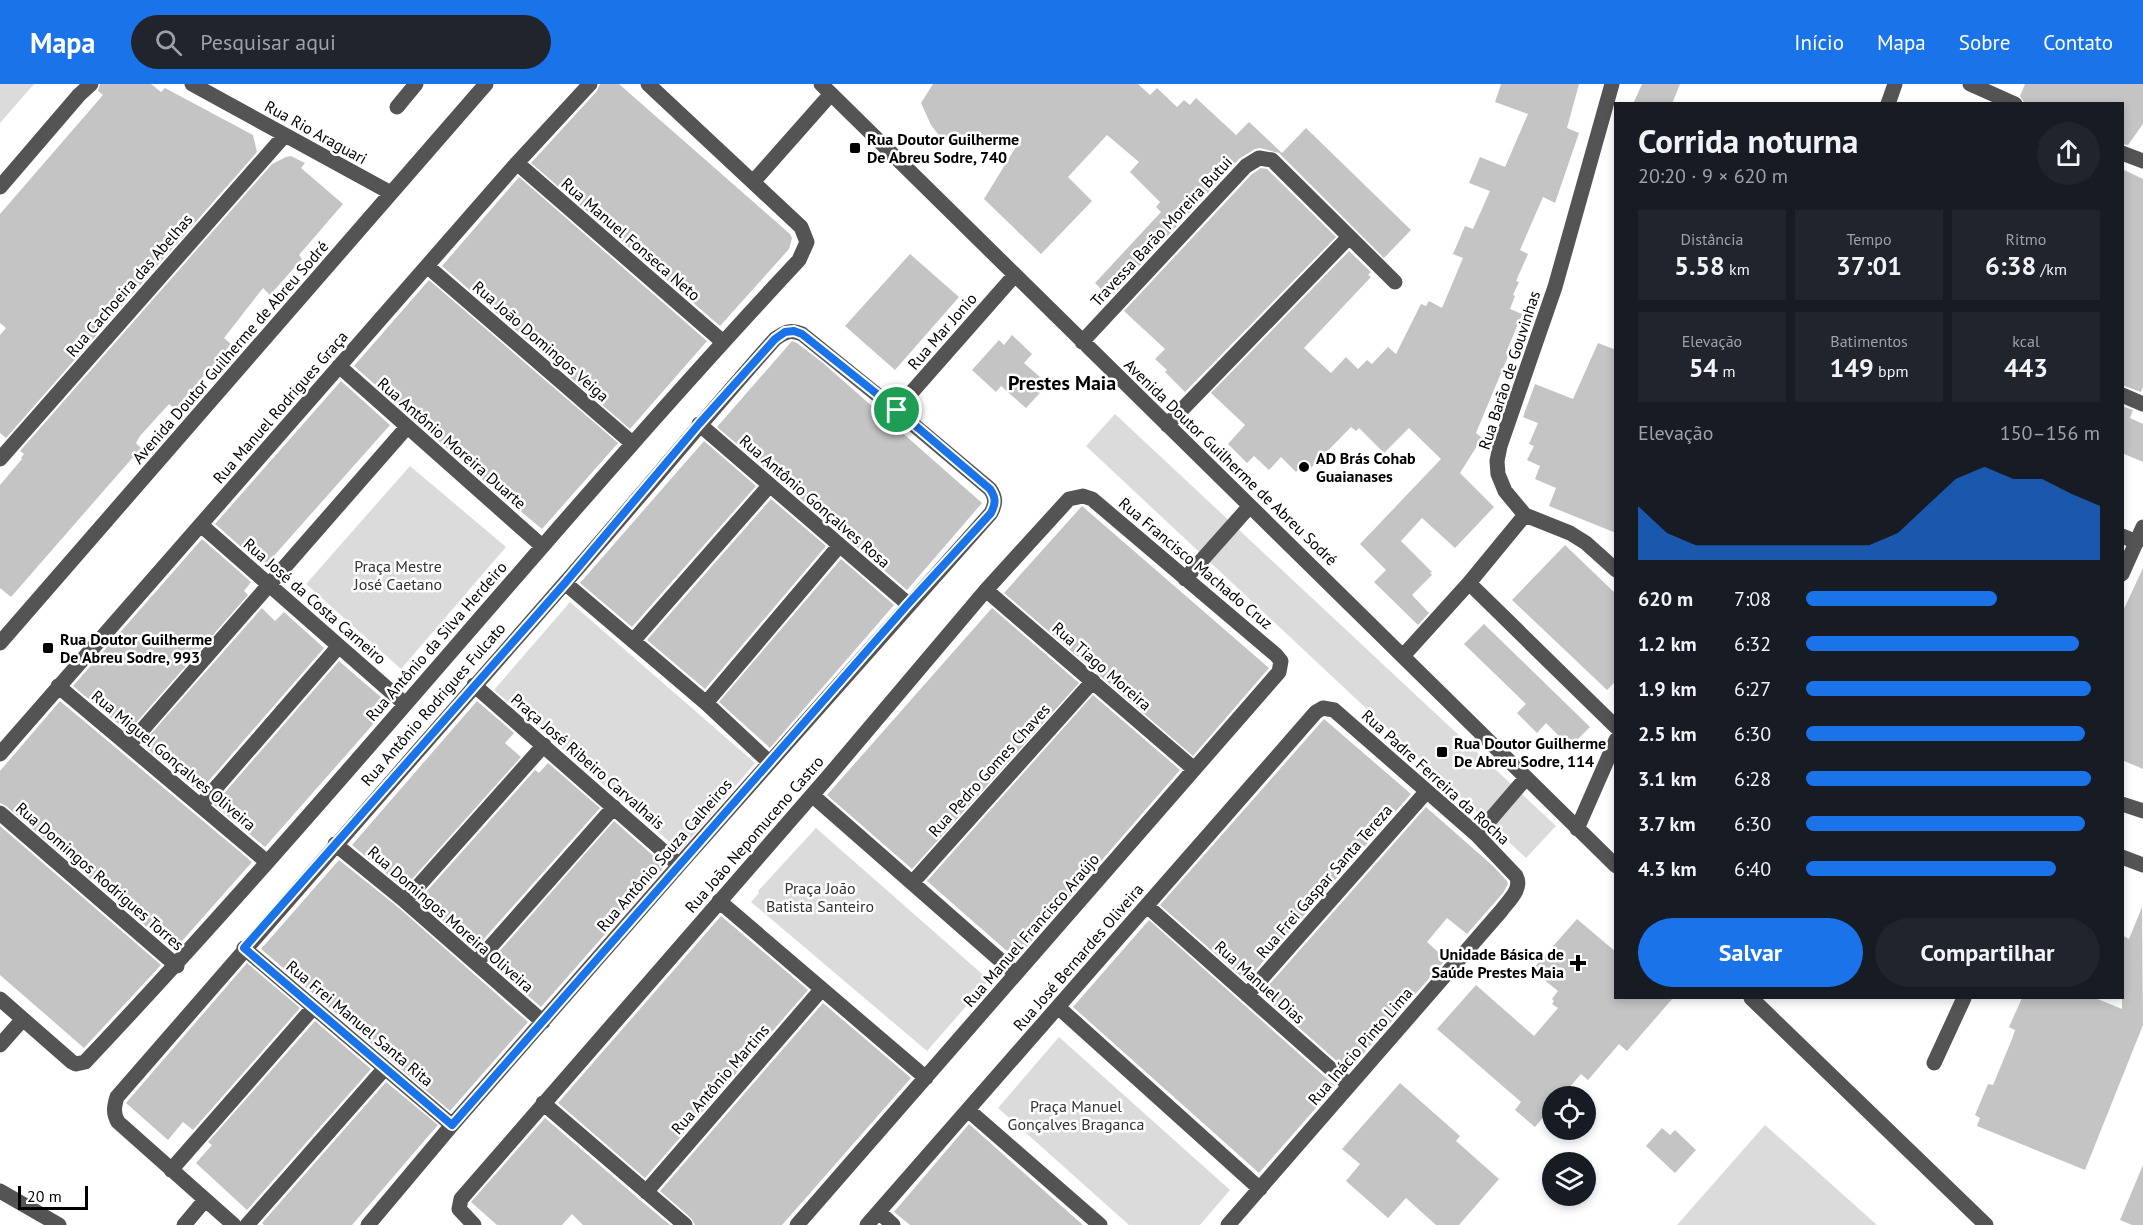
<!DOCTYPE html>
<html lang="pt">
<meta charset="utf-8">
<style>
:root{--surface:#171b24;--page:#20242c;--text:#f1f3f6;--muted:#9ea1a6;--accent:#1a73e8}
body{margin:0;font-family:"PT Sans",sans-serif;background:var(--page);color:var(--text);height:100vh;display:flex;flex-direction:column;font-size:22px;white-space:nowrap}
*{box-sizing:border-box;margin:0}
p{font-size:20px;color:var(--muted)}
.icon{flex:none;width:33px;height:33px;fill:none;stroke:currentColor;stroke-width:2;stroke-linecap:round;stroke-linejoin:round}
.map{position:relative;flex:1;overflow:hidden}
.drawer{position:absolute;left:1614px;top:18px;width:510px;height:897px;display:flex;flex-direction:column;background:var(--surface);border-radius:0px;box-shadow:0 3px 9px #0003}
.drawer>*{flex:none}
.controls{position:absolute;left:1542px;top:1002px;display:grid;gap:12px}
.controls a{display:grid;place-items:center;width:54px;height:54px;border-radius:50%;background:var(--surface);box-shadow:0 3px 9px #0003;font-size:30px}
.scale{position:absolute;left:18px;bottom:15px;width:70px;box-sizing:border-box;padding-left:6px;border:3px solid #000;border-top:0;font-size:16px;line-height:21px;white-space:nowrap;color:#000;-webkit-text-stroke:4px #fff;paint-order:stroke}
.pin{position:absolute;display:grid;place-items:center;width:51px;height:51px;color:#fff;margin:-26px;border:3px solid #fff;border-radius:50%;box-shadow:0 2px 6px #0007}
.round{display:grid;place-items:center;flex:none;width:63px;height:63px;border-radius:32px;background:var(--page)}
.head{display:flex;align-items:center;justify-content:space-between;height:102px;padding:0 24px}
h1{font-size:33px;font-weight:600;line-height:45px}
.stats{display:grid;grid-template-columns:repeat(3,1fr);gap:9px;height:102px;padding:6px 24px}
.stats div{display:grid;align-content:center;border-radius:0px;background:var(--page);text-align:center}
.stats b{font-size:26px;font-weight:600}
.stats small{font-size:16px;font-weight:400}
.stats p{font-size:16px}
.chart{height:168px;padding:12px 24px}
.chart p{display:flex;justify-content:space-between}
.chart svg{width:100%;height:108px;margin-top:6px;fill:var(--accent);opacity:.7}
.primary-button{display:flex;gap:12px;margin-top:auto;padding:12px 24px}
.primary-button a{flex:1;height:69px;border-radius:36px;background:var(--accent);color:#fff;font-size:24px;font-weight:600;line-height:69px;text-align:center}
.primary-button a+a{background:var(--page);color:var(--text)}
ul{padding:0 24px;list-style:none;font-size:20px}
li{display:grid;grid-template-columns:96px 72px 1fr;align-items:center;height:45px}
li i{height:15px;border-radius:8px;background:var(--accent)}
header{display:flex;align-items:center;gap:36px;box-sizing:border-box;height:84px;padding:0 30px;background:var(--accent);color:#fff}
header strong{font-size:28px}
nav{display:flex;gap:33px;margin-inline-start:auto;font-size:21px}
.search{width:420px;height:54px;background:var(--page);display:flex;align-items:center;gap:15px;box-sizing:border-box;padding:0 21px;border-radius:33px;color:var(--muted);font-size:22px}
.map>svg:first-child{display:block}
.green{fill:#dbdbdb}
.building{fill:#c4c4c4}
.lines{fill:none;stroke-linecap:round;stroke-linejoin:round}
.minor{stroke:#545454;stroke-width:15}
.route-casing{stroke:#fff;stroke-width:12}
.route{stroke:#1a73e8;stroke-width:8}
.poi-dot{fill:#000;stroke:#fff;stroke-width:2}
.labels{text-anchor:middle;stroke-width:5;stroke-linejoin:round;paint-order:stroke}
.street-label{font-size:16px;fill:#000;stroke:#fff}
.poi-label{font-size:16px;font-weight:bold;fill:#000;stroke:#fff;text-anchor:start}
.park-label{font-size:16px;fill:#323232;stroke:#fff}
.quarter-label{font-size:20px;font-weight:bold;fill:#000;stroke:#fff}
</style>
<header>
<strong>Mapa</strong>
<div class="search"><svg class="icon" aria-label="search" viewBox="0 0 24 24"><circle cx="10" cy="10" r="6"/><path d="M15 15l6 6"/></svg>Pesquisar aqui</div>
<nav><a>Início</a><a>Mapa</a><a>Sobre</a><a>Contato</a></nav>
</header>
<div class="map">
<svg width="2143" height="1141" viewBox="0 0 2143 1141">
<rect width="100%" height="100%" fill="#fff"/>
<!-- green -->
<path class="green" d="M0,0H34L0,39Z
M1115,330L1556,742L1526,774L1086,362Z
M410,382L506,463L401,585L306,500Z
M570,518L755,679L680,767L494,606Z
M816,744L989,896L927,967L751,818L759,809L758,807Z
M1059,953L1230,1106L1200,1141H1129L998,1024Z
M1765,1041L1877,1141H1677Z"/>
<!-- building -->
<path class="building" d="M100,0H151L161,8L165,4L253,51L257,68L6,354L0,349V251L6,244L0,239V130L103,11L98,7Z
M600,0H619L790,150L792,154L789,165L720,242L531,79L597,7Z
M933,0H1138L1150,11L1157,4L1177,23L1184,16L1190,21L1196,14L1236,51L1249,38L1282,69L1306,44L1411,146L1384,174L1279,69L1260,64L1255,65L1239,75L1110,214L1095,199L1161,128L1156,123L1160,118L1130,88L1139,78L1107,51L1068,93L1092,117L1041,170L984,115L1022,53L966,58H955L941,54L931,41L921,19Z
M1501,0H1579L1567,44L1579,49L1555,119L1543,113L1520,166L1528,170L1516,197L1519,198L1513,211L1515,212L1510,225L1522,230L1506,269L1509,270L1476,349L1482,354L1460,389L1494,423L1455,464L1422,434L1401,457L1432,488L1430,489L1432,491L1412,511L1429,529L1418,541L1374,498L1386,486L1360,460L1441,375L1409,344L1384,369L1359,344L1356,347L1351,343L1309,386L1303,380L1296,388L1281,373L1269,386L1254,372L1247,379L1228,360L1245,341L1211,309L1349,167L1371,188L1368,191L1371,193L1304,264L1331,289L1346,273L1358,285L1367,276L1372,280L1388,263L1396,270L1421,220L1426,222L1429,217L1442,224L1463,174L1453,170L1465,142L1473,145L1490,107L1469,99L1480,73L1505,83L1528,30L1495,18Z
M1642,0H1680L1672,20H1633Z
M2025,0H2143V40L2128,61L2122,60V20H2025L2020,12Z
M291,72L305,79L301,84L343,120L299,171L302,175L270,211L263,204L224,254L231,260L175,325L169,320L140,352L136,359L141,364L11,513L0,504V401L22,375L21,374L24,370L20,367L272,80L286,73Z
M1261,84L1267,85L1336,153L1185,308L1165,288L1167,286L1155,275L1165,265L1124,227L1252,90Z
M2122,85L2143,95V303L2141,308L2122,301Z
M519,93L707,257L630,345L442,182Z
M910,170L959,213L895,286L845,242Z
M429,196L618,359L542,445L476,390L354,282Z
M1012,251L1032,270L1024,279L1048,300L1026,324L1001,302L996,308L972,286L999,256L1004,261Z
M792,257L797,259L823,279L982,419L907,506L717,343Z
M1598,259L1616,266V449L1549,422L1556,404L1535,395L1540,382L1527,376L1534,362L1529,360L1538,339L1523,333L1535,300L1573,315Z
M341,297L390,341L264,483L215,440Z
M2122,322L2133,326L2130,334L2143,340V378L2122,369Z
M704,357L756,402L632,543L580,499Z
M771,415L826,462L705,605L647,556Z
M1082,422L1269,584L1193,672L1004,509Z
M202,455L251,498L244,507L248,511L128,648L73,602Z
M1565,461L1616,510V597L1607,606L1512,516Z
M841,475L894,521L770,664L719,618Z
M2143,484V685L2122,676V529Z
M262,524L275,537L284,528L324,564L199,708L142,660Z
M992,524L1079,599L912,785L827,711Z
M1484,540L1590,643L1570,663L1546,639L1537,649L1517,629L1526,620L1464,560Z
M339,577L390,621L265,763L214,721Z
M1093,611L1180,686L1016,875L927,797Z
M60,617L252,778L174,866L6,722L0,719V687Z
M477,617L514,649L505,659L521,673L404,804L352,761Z
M1324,635L1411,710L1246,897L1160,821Z
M548,679L600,724L475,865L419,816L535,686L539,689Z
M1426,723L1493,782L1507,797L1508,800L1503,809L1467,850L1447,834L1427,858L1446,875L1348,987L1261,910Z
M614,737L665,782L541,923L490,878Z
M0,742L161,881L84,964L0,891Z
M339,776L399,824L528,938L450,1027L261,865Z
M2142,823L2143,941L2085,1086L1977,1042L1980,1034L1975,1031L1988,1000L1993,1001L2012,955L2015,946L2009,943L2022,914H2095L2122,925V851L2129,855Z
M721,832L808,906L645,1094L558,1019Z
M1577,835L1616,868V914H1673L1627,967L1619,960L1588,996L1581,990L1562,1012H1552V1023L1535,1043L1515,1026L1521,1018L1437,945L1476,901L1534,952L1558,924L1552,920L1554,917L1552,915L1558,907L1532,886Z
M1149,836L1335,1002L1259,1089L1073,923Z
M247,879L300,924L193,1046L183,1038L168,1056L126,1019Z
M823,919L911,994L782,1141H695L691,1134L660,1107Z
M315,937L371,985L247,1126L196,1079L212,1061L208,1058Z
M386,998L438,1041L430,1050L352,1141H264L262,1139Z
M1400,999L1460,1052L1456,1057L1499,1095L1459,1141H1436L1406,1114L1388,1134L1346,1097L1360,1080L1342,1065Z
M545,1034L640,1116L670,1141H583L572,1130L562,1141H497L471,1118Z
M969,1040L1015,1081L1083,1141H910L894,1128Z
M1662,1044L1670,1051L1675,1046L1696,1066L1675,1089L1646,1062Z
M2143,1081V1141H2132L2120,1136Z"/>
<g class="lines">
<!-- minor -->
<path class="minor" d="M192,0L391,109
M821,0L1616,782
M1612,0L1555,203L1500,362L1497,377L1498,390L1505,407L1525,431L1570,449L1586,459L1616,486
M1970,0L2015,20
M1888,20L1895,0
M397,23L416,0
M2122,69L2143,77
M517,79L723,258
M753,98L830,11
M0,103L79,11L91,0
M427,182L632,359
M1082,258L1246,82L1259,74L1272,76L1395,198
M339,282L542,462
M2122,311L2143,320
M896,326L1014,192
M699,340L908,520
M1167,341L1349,153
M0,375L285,51
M201,441L405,620
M2122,452L2137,458
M2122,490L2143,443
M1185,495L1249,423
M565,499L706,619L769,678
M1469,499L1616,643
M986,506L1194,685
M633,557L769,402
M0,559L486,0
M1403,572L1469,499L1525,431
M474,601L679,781
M58,602L267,778
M706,619L839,462
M129,661L407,343
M0,670L517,79L590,0
M812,711L1016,890
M2122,720L2143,727
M201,721L339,562
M0,729L177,882
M1577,745L1616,656
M1477,751L1526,694
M335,760L405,817L543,938
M2122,773L2143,781
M912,799L1093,597
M405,817L544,661
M719,817L926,994
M1147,822L1349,1001
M244,864L452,1041
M476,879L614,723
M1247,911L1427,707
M1751,914L1986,1141
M0,915L72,978L76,980L85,978C331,718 555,437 799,176L807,158L801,143L648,0
M1058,923L1260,1105
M0,961L23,935
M1934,979L1964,914
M543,1019L685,1141
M968,1026L1100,1141
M171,1086L313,924
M0,1107L59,1141
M646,1108L821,906
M879,1128L893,1141
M184,1141L205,1116
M234,1141L118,1038C113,1029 114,1023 117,1013C265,841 415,671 564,500C635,419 703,336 775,255C785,248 790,245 802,250L896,326L990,405C996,414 996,419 991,429L687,772L452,1041L368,1141
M247,1141L385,984
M474,1141L459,1125L461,1115L827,694L986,506L1069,415L1083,412L1092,415L1276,571L1281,577L1279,588L797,1141
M867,1141L1316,628L1323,624L1334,626L1477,751L1516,792C1523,805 1508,817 1501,827L1228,1141"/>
</g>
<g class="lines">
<!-- route casing -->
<g class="route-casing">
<path id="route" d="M794,247L802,250L897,326L990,405C996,414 996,419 991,429L908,520L452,1041L244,864L565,499L699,340L775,255L785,248Z"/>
</g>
<!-- route -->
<use href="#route" class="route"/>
</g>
<!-- markers -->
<g class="poi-dot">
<rect x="849" y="58" width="12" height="12" rx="3"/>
<circle cx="1304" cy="383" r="6"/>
<rect x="42" y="558" width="12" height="12" rx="3"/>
<rect x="1436" y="662" width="12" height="12" rx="3"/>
<path d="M1575 870h6v6h6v6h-6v6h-6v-6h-6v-6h6z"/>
</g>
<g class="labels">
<!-- street labels -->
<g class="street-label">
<text transform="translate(316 48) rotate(29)" y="6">Rua Rio Araguari</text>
<text transform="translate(1161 147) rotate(-47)" y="6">Travessa Barão Moreira Butui</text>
<text transform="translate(631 155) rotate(41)" y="6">Rua Manuel Fonseca Neto</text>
<text transform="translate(129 201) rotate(-49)" y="6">Rua Cachoeira das Abelhas</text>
<text transform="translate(942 247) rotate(-49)" y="6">Rua Mar Jonio</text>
<text transform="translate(541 257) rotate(41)" y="6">Rua João Domingos Veiga</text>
<text transform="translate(230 268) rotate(-49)" y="6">Avenida Doutor Guilherme de Abreu Sodré</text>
<text transform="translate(1509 286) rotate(-72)" y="6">Rua Barão de Gouvinhas</text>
<text transform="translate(280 323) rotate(-49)" y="6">Rua Manuel Rodrigues Graça</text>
<text transform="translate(452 359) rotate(41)" y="6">Rua Antônio Moreira Duarte</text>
<text transform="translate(1231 378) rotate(44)" y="6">Avenida Doutor Guilherme de Abreu Sodré</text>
<text transform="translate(815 417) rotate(41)" y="6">Rua Antônio Gonçalves Rosa</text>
<text transform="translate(1196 479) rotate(40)" y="6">Rua Francisco Machado Cruz</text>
<text transform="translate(315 517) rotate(41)" y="6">Rua José da Costa Carneiro</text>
<text transform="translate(436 557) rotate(-49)" y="6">Rua Antônio da Silva Herdeiro</text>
<text transform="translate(1102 582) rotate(41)" y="6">Rua Tiago Moreira</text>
<text transform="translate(433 620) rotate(-49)" y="6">Rua Antônio Rodrigues Fulcato</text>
<text transform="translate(174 676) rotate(40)" y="6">Rua Miguel Gonçalves Oliveira</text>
<text transform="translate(588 677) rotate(41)" y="6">Praça José Ribeiro Carvalhais</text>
<text transform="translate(989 686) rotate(-48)" y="6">Rua Pedro Gomes Chaves</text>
<text transform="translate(1436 693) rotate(42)" y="6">Rua Padre Ferreira da Rocha</text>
<text transform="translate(754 750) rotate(-49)" y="6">Rua João Nepomuceno Castro</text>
<text transform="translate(664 771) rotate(-49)" y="6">Rua Antônio Souza Calheiros</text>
<text transform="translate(100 792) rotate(41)" y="6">Rua Domingos Rodrigues Torres</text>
<text transform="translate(1324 797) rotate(-49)" y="6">Rua Frei Gaspar Santa Tereza</text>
<text transform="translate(451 835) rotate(41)" y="6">Rua Domingos Moreira Oliveira</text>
<text transform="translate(1031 846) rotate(-49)" y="6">Rua Manuel Francisco Araújo</text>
<text transform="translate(1078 873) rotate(-49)" y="6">Rua José Bernardes Oliveira</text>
<text transform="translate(1260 898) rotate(42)" y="6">Rua Manuel Dias</text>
<text transform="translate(360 939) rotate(40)" y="6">Rua Frei Manuel Santa Rita</text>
<text transform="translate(1360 962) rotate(-49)" y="6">Rua Inácio Pinto Lima</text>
<text transform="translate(720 995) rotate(-49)" y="6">Rua Antônio Martins</text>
</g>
<!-- poi labels -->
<g class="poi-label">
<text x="867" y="61">Rua Doutor Guilherme<tspan x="867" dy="18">De Abreu Sodre, 740</tspan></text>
<text x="1316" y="380">AD Brás Cohab<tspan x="1316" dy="18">Guaianases</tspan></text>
<text x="60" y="561">Rua Doutor Guilherme<tspan x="60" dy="18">De Abreu Sodre, 993</tspan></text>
<text x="1454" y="665">Rua Doutor Guilherme<tspan x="1454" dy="18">De Abreu Sodre, 114</tspan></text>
<text x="1564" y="876" text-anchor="end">Unidade Básica de<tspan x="1564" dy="18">Saúde Prestes Maia</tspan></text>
</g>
<!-- park labels -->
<g class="park-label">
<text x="398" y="488">Praça Mestre<tspan x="398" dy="18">José Caetano</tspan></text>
<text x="820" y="810">Praça João<tspan x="820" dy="18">Batista Santeiro</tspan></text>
<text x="1076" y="1028">Praça Manuel<tspan x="1076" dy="18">Gonçalves Braganca</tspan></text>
</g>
<!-- quarter labels -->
<g class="quarter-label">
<text x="1062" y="306">Prestes Maia</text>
</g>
</g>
</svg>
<div class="controls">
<a><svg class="icon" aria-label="locate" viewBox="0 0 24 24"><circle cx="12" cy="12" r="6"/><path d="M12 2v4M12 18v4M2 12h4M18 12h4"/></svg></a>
<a><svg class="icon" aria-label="layers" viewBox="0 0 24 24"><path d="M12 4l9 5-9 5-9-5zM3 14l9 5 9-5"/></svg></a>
</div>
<div class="scale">20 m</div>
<div class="pin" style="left:897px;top:326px;background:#1e9e55"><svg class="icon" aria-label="arrive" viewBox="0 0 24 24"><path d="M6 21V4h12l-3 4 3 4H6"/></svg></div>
<section class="drawer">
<div class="head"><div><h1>Corrida noturna</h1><p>20:20 · 9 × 620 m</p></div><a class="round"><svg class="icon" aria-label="share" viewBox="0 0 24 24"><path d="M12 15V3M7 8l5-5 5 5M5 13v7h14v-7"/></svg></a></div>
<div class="stats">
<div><p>Distância</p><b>5.58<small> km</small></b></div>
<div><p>Tempo</p><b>37:01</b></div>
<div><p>Ritmo</p><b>6:38<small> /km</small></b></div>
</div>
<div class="stats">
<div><p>Elevação</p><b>54<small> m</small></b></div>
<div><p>Batimentos</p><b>149<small> bpm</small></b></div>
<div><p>kcal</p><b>443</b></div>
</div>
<div class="chart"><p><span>Elevação</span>150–156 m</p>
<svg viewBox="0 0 160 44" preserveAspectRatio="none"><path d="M0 44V22L10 33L20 38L30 38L40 38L50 38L60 38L70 38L80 38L90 33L100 22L110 11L120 6L130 11L140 11L150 17L160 22V44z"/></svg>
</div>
<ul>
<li><b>620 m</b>7:08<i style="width:65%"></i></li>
<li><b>1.2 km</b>6:32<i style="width:93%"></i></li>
<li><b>1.9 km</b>6:27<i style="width:97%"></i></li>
<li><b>2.5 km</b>6:30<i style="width:95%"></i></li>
<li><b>3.1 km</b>6:28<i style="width:97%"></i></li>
<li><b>3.7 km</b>6:30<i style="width:95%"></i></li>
<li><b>4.3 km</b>6:40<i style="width:85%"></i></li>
</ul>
<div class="primary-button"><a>Salvar</a><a>Compartilhar</a></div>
</section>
</div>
